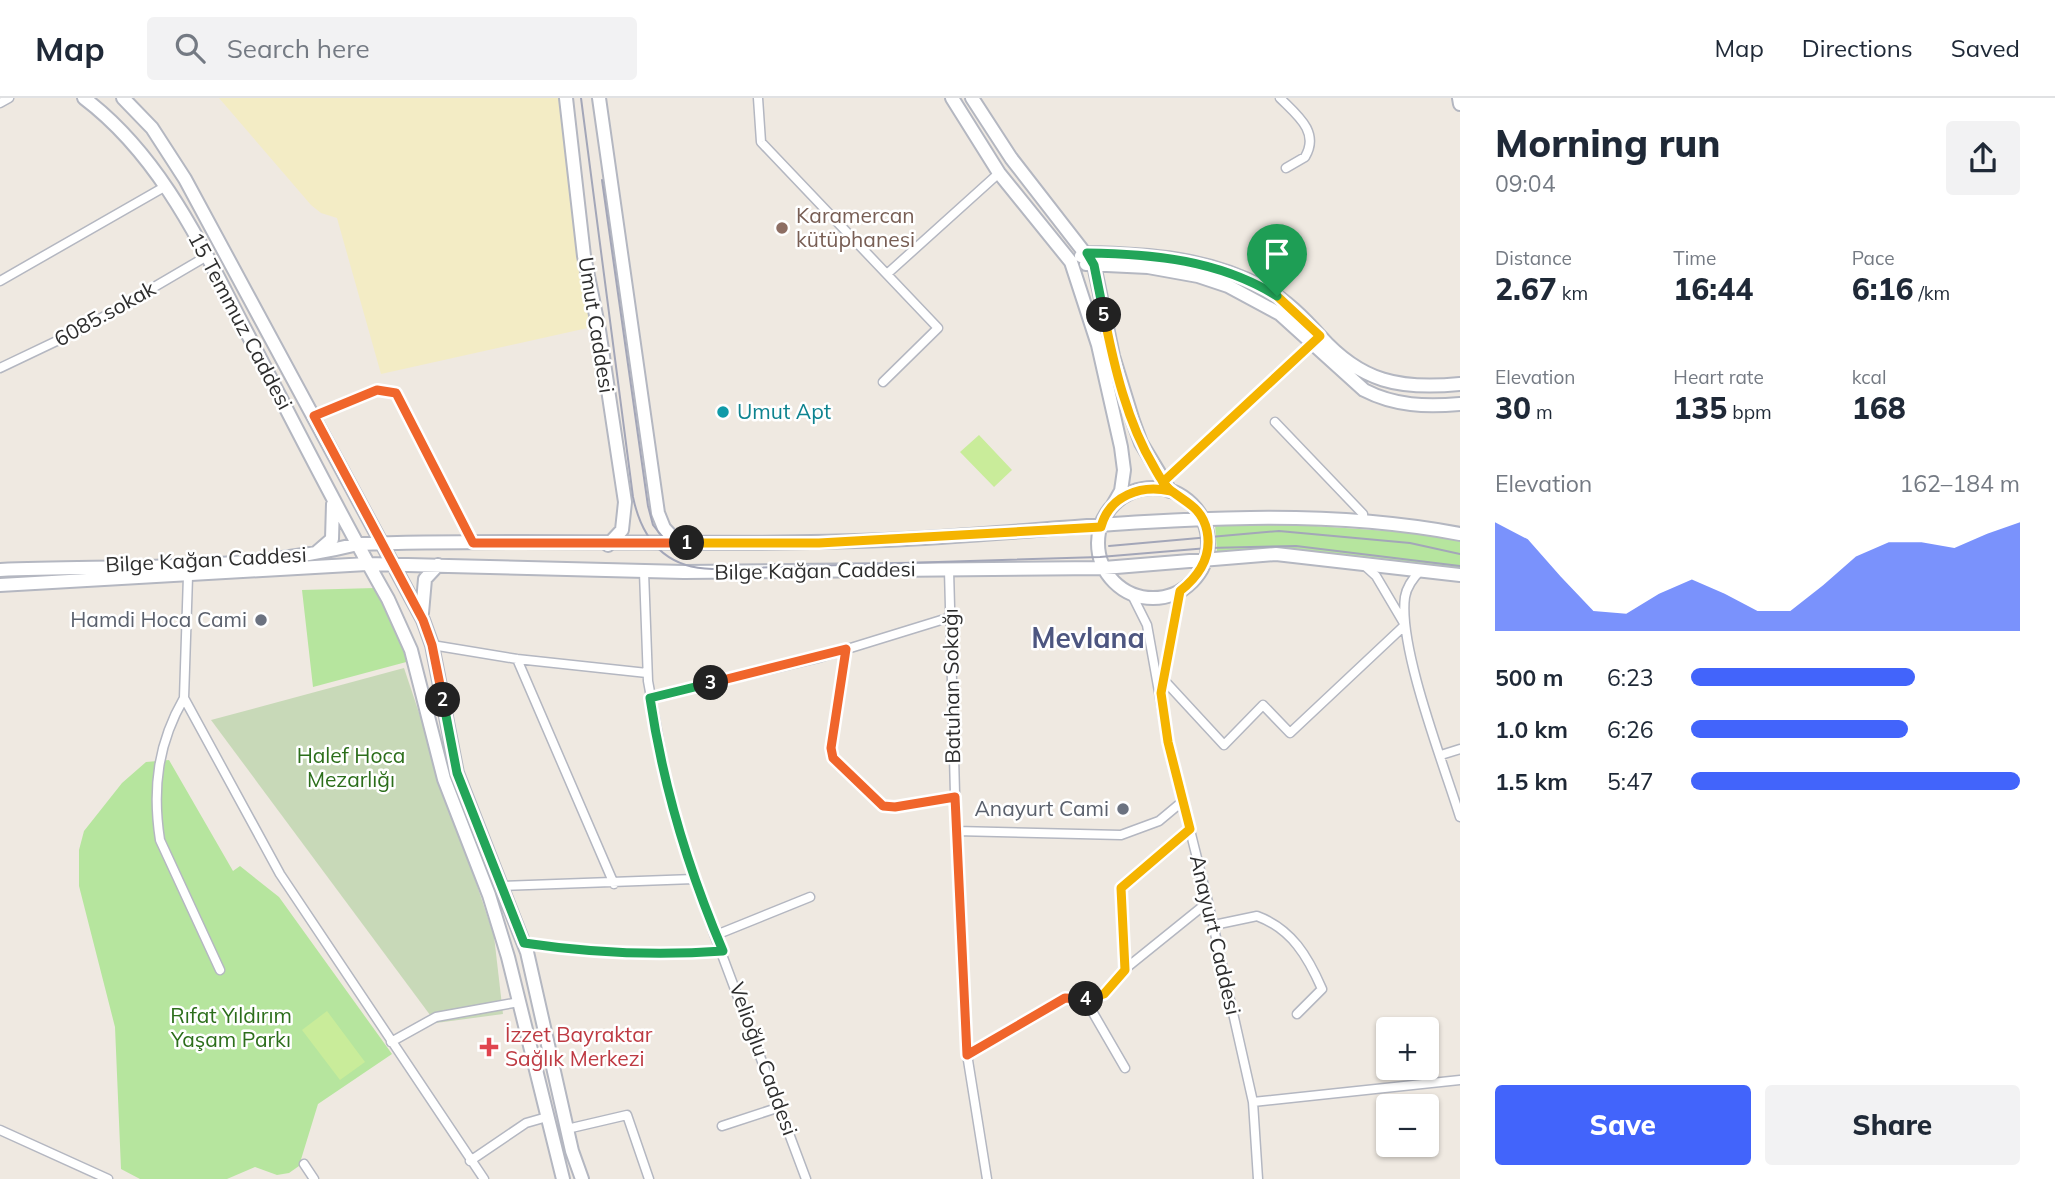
<!DOCTYPE html>
<meta charset="utf-8">
<style>
:root{--surface:#fff;--page:#f2f2f3;--text:#1f2937;--muted:#747a83;--line:#e0e1e3;--accent:#4264fb}
body{margin:0;font-family:Mulish,sans-serif;background:var(--page);color:var(--text);height:100vh;display:flex;flex-direction:column;font-size:26px;white-space:nowrap}
*{box-sizing:border-box;margin:0}
p{font-size:23px;color:var(--muted)}
.icon{flex:none;width:38px;height:38px;fill:none;stroke:currentColor;stroke-width:2;stroke-linecap:round;stroke-linejoin:round}
.map{position:relative;flex:1;overflow:hidden}
.sheet{display:flex;flex-direction:column;background:var(--surface);width:595px}
.sheet>*{flex:none}
.tools{position:absolute;left:1376px;top:919px;display:grid;gap:14px}
.tools a{display:grid;place-items:center;width:63px;height:63px;border-radius:7px;background:var(--surface);box-shadow:0 2px 5px #0004;font-size:35px}
.pin{position:absolute;display:grid;place-items:center;width:60px;height:60px;color:#fff;margin:-72px -30px;border-radius:50% 50% 50% 0;rotate:-45deg;box-shadow:0 0 7px #0007}
.pin .icon{rotate:45deg}
.km{position:absolute;width:35px;height:35px;margin:-18px;border-radius:50%;background:#222;color:#fff;font-size:19px;line-height:35px;text-align:center}
.round{display:grid;place-items:center;flex:none;width:74px;height:74px;border-radius:7px;background:var(--page)}
.summary{display:flex;align-items:center;justify-content:space-between;height:119px;padding:0 35px}
h1{font-size:38px;font-weight:800;line-height:52px}
.stats{display:grid;grid-template-columns:repeat(3,1fr);gap:10px;height:119px;padding:7px 35px}
.stats div{display:grid;align-content:center}
.stats b{font-size:30px;font-weight:800}
.stats small{font-size:19px;font-weight:400}
.stats p{font-size:19px}
.chart{height:196px;padding:14px 35px}
.chart p{display:flex;justify-content:space-between}
.chart svg{width:100%;height:126px;margin-top:7px;fill:var(--accent);opacity:.7}
.cta{display:flex;gap:14px;margin-top:auto;padding:14px 35px}
.cta a{flex:1;height:80px;border-radius:7px;background:var(--accent);color:#fff;font-size:28px;font-weight:800;line-height:80px;text-align:center}
.cta a+a{background:var(--page);color:var(--text)}
ul{padding:0 35px;list-style:none;font-size:23px}
li{display:grid;grid-template-columns:112px 84px 1fr;align-items:center;height:52px}
li i{height:18px;border-radius:9px;background:var(--accent)}
header{display:flex;align-items:center;gap:42px;box-sizing:border-box;height:98px;padding:0 35px;background:var(--surface);border-bottom:2px solid var(--line)}
header strong{font-size:33px}
nav{display:flex;gap:38px;margin-inline-start:auto;font-size:24px}
.search{width:490px;height:63px;background:var(--page);display:flex;align-items:center;gap:18px;box-sizing:border-box;padding:0 24px;border-radius:7px;color:var(--muted);font-size:26px}
main{display:flex;flex:1;min-height:0}
.map>svg:first-child{display:block}
.green{fill:#b6e59e}
.sand{fill:#f3ecc5}
.cemetery{fill:#c8d9b8}
.pitch{fill:#c9ec9a}
.lines{fill:none;stroke-linecap:round;stroke-linejoin:round}
.street-casing{stroke:#b4b7c1;stroke-width:11}
.secondary-casing{stroke:#b4b7c1;stroke-width:16}
.street{stroke:#fff;stroke-width:8}
.secondary{stroke:#fff;stroke-width:12}
.tram{stroke:#a3a6b8;stroke-width:2}
.split-1-casing{stroke:#fff;stroke-width:14}
.split-2-casing{stroke:#fff;stroke-width:14}
.split-3-casing{stroke:#fff;stroke-width:14}
.split-4-casing{stroke:#fff;stroke-width:14}
.split-5-casing{stroke:#fff;stroke-width:14}
.split-6-casing{stroke:#fff;stroke-width:14}
.split-1{stroke:#f5b400;stroke-width:9}
.split-2{stroke:#f0652b;stroke-width:9}
.split-3{stroke:#22a559;stroke-width:9}
.split-4{stroke:#f0652b;stroke-width:9}
.split-5{stroke:#f5b400;stroke-width:9}
.split-6{stroke:#22a559;stroke-width:9}
.education-dot{fill:#8d6e63;stroke:#fff;stroke-width:2.5}
.culture-dot{fill:#0f9aa8;stroke:#fff;stroke-width:2.5}
.worship-dot{fill:#6b7280;stroke:#fff;stroke-width:2.5}
.health-dot{fill:#e0444e;stroke:#fff;stroke-width:2.5}
.labels{text-anchor:middle;stroke-width:5;stroke-linejoin:round;paint-order:stroke}
.education-label{font-size:21px;fill:#785e54;stroke:#fff;text-anchor:start}
.street-label{font-size:21px;fill:#2e2e2e;stroke:#fff}
.culture-label{font-size:21px;fill:#0d838f;stroke:#fff;text-anchor:start}
.worship-label{font-size:21px;fill:#5b616d;stroke:#fff;text-anchor:end}
.park-label{font-size:21px;fill:#2c6e1b;stroke:#fff}
.health-label{font-size:21px;fill:#be3a42;stroke:#fff;text-anchor:start}
.district-label{font-size:28px;font-weight:bold;fill:#4d5680;stroke:#fff}
</style>
<header>
<strong>Map</strong>
<div class="search"><svg class="icon" aria-label="search" viewBox="0 0 24 24"><circle cx="10" cy="10" r="6"/><path d="M15 15l6 6"/></svg>Search here</div>
<nav><a>Map</a><a>Directions</a><a>Saved</a></nav>
</header>
<main>
<div class="map">
<svg width="1460" height="1081" viewBox="0 0 1460 1081">
<rect width="100%" height="100%" fill="#efe9e1"/>
<!-- green -->
<path class="green" d="M1272,425L1417,435L1460,442V471L1281,450L1217,454L1215,426Z
M375,490L392,517L410,563L313,589L302,492Z
M169,662L233,773L240,768L279,799L392,956L318,1006L299,1068L289,1075L277,1077L255,1069L227,1081H140L121,1071L115,929L79,788V752L84,733L122,685L146,664Z"/>
<!-- sand -->
<path class="sand" d="M219,0H567L601,227L381,276L337,120L321,115L311,107Z"/>
<!-- cemetery -->
<path class="cemetery" d="M404,570L494,838L503,916L436,925L211,622Z"/>
<!-- pitch -->
<path class="pitch" d="M979,337L1012,372L994,389L960,354Z
M327,913L365,964L340,982L302,932Z"/>
<g class="lines">
<!-- street casing -->
<g class="street-casing">
<path id="street" d="M758,0L761,44L938,230L883,284
M1280,0C1297,17 1320,34 1305,59L1286,70
M0,5L9,0
M887,176L999,75
M0,183L166,88
M0,270L86,229L207,158
M314,318L377,292L396,295L473,445
M1275,324L1363,416L1364,425
M1163,384L1315,243
M1364,467L1376,478L1405,527
M949,472L956,733L967,956L987,1081
M1421,472C1414,479 1407,487 1405,499C1398,550 1444,667 1460,719
M644,474L648,583L669,698L697,790L806,1081
M188,478L184,600L280,776L484,1081
M1131,495L1147,527L1168,644L1208,804L1253,1004L1258,1081
M432,547L517,561L647,575
M846,551L831,650L833,660L883,708L895,709L955,699
M517,561L614,786
M1163,581L1224,647L1263,607L1290,635L1405,527
M1162,585L1180,493
M184,600C158,645 152,690 160,742L220,872
M650,600L818,560L951,519
M1441,657L1460,651
M956,733L1121,737L1159,723L1183,703
M503,788L694,781
M1214,827L1257,818C1292,831 1308,859 1322,891L1297,916
M716,837L810,799
M524,845L631,856L723,853
M1125,871L1121,790L1190,731
M1085,901L1125,970
M391,944L436,919L519,904
M967,956L1065,899L1096,900L1104,896L1125,871L1208,804
M1253,1004L1460,982
M722,1028L780,1009
M567,1031L627,1017L649,1081
M0,1032L108,1081
M470,1063L526,1025L547,1019
M304,1066L314,1081"/>
</g>
<!-- secondary casing -->
<g class="secondary-casing">
<path id="secondary" d="M84,0C162,59 202,149 246,233C293,323 338,414 388,501L411,552L444,681L489,797L508,859L563,1081
M123,0L152,30L185,81L423,522L432,547L457,675L527,854L572,1053L582,1081
M566,0L584,158L599,232L625,404L622,432L608,447
M599,0L658,415L664,430L678,445
M952,0L999,75L1071,164L1098,247L1121,349L1124,372L1121,393L1113,407
M972,0L1011,60L1094,167L1113,258L1133,323L1141,345L1170,393
M1459,0L1460,6
M1081,158L1087,155C1148,156 1209,160 1264,190C1286,202 1303,219 1320,238C1361,284 1400,292 1460,286
M1086,166L1148,169L1198,178L1228,188L1280,216L1364,292C1395,308 1426,309 1460,306
M1098 445a55 55 0 1 1 110 0a55 55 0 1 1-110 0Z
M317,454L332,441L333,406
M0,472C118,467 242,475 358,446C533,440 709,449 885,442C1075,434 1271,400 1460,436
M0,487L367,466L684,474L1104,470L1276,456L1460,477
M422,515L425,481L438,467"/>
</g>
<!-- street -->
<use href="#street" class="street"/>
<!-- secondary -->
<use href="#secondary" class="secondary"/>
<!-- tram -->
<path class="tram" d="M581,0L633,399C642,442 665,470 712,471L1100,459L1208,450L1296,448L1460,468
M602,82L648,408L653,427L668,446
M1109,448L1279,433L1410,445L1460,456"/>
</g>
<g class="lines">
<!-- split-1 casing -->
<g class="split-1-casing">
<path id="split-1" d="M687,445H819L1101,429C1109,398 1141,386 1170,393L1163,384L1320,238L1277,198"/>
</g>
<!-- split-2 casing -->
<g class="split-2-casing">
<path id="split-2" d="M443,602L432,547L423,522L314,318L377,292L396,295L473,445H687"/>
</g>
<!-- split-3 casing -->
<g class="split-3-casing">
<path id="split-3" d="M443,602L457,675L524,845C591,855 656,858 723,853C688,771 663,688 650,600L711,585"/>
</g>
<!-- split-4 casing -->
<g class="split-4-casing">
<path id="split-4" d="M711,585L846,551L831,650L833,660L883,708L895,709L955,699L967,957L1065,900L1086,901"/>
</g>
<!-- split-5 casing -->
<g class="split-5-casing">
<path id="split-5" d="M1086,901L1104,896L1125,872L1121,790L1190,731L1168,644L1161,595L1180,493C1199,478 1212,458 1207,433C1202,409 1185,404 1169,391C1163,386 1158,376 1154,369C1127,324 1114,268 1104,217"/>
</g>
<!-- split-6 casing -->
<g class="split-6-casing">
<path id="split-6" d="M1104,217L1094,167L1087,155C1154,156 1219,162 1277,198"/>
</g>
<!-- split-1 -->
<use href="#split-1" class="split-1"/>
<!-- split-2 -->
<use href="#split-2" class="split-2"/>
<!-- split-3 -->
<use href="#split-3" class="split-3"/>
<!-- split-4 -->
<use href="#split-4" class="split-4"/>
<!-- split-5 -->
<use href="#split-5" class="split-5"/>
<!-- split-6 -->
<use href="#split-6" class="split-6"/>
</g>
<!-- markers -->
<circle class="education-dot" cx="782" cy="130" r="7"/>
<circle class="culture-dot" cx="723" cy="314" r="7"/>
<g class="worship-dot">
<circle cx="261" cy="522" r="7"/>
<circle cx="1123" cy="711" r="7"/>
</g>
<path class="health-dot" d="M485.5 938.5h7v7h7v7h-7v7h-7v-7h-7v-7h7z"/>
<g class="labels">
<!-- education labels -->
<g class="education-label">
<text x="796" y="125">Karamercan<tspan x="796" dy="24">kütüphanesi</tspan></text>
</g>
<!-- street labels -->
<g class="street-label">
<text transform="translate(105 216) rotate(-29)" y="7">6085.sokak</text>
<text transform="translate(240 223) rotate(62)" y="7">15 Temmuz Caddesi</text>
<text transform="translate(596 227) rotate(81)" y="7">Umut Caddesi</text>
<text transform="translate(206 462) rotate(-3)" y="7">Bilge Kağan Caddesi</text>
<text transform="translate(815 473) rotate(-1)" y="7">Bilge Kağan Caddesi</text>
<text transform="translate(952 588) rotate(-91)" y="7">Batuhan Sokağı</text>
<text transform="translate(1215 837) rotate(77)" y="7">Anayurt Caddesi</text>
<text transform="translate(763 961) rotate(70)" y="7">Velioğlu Caddesi</text>
</g>
<!-- culture labels -->
<g class="culture-label">
<text x="737" y="321">Umut Apt</text>
</g>
<!-- worship labels -->
<g class="worship-label">
<text x="247" y="529">Hamdi Hoca Cami</text>
<text x="1109" y="718">Anayurt Cami</text>
</g>
<!-- park labels -->
<g class="park-label">
<text x="351" y="665">Halef Hoca<tspan x="351" dy="24">Mezarlığı</tspan></text>
<text x="231" y="925">Rıfat Yıldırım<tspan x="231" dy="24">Yaşam Parkı</tspan></text>
</g>
<!-- health labels -->
<g class="health-label">
<text x="505" y="944">İzzet Bayraktar<tspan x="505" dy="24">Sağlık Merkezi</tspan></text>
</g>
<!-- district labels -->
<g class="district-label">
<text x="1088" y="550">Mevlana</text>
</g>
</g>
</svg>
<div class="tools">
<a>+</a>
<a>−</a>
</div>
<div class="pin" style="left:1277px;top:198px;background:#1e9e55"><svg class="icon" aria-label="arrive" viewBox="0 0 24 24"><path d="M6 21V4h12l-3 4 3 4H6"/></svg></div>
<b class="km" style="left:687px;top:445px">1</b>
<b class="km" style="left:443px;top:602px">2</b>
<b class="km" style="left:711px;top:585px">3</b>
<b class="km" style="left:1086px;top:901px">4</b>
<b class="km" style="left:1104px;top:217px">5</b>
</div>
<section class="sheet">
<div class="summary"><div><h1>Morning run</h1><p>09:04</p></div><a class="round"><svg class="icon" aria-label="share" viewBox="0 0 24 24"><path d="M12 15V3M7 8l5-5 5 5M5 13v7h14v-7"/></svg></a></div>
<div class="stats">
<div><p>Distance</p><b>2.67<small> km</small></b></div>
<div><p>Time</p><b>16:44</b></div>
<div><p>Pace</p><b>6:16<small> /km</small></b></div>
</div>
<div class="stats">
<div><p>Elevation</p><b>30<small> m</small></b></div>
<div><p>Heart rate</p><b>135<small> bpm</small></b></div>
<div><p>kcal</p><b>168</b></div>
</div>
<div class="chart"><p><span>Elevation</span>162–184 m</p>
<svg viewBox="0 0 160 44" preserveAspectRatio="none"><path d="M0 44V6L10 12L20 25L30 37L40 38L50 31L60 26L70 31L80 37L90 37L100 28L110 18L120 13L130 13L140 15L150 10L160 6V44z"/></svg>
</div>
<ul>
<li><b>500 m</b>6:23<i style="width:68%"></i></li>
<li><b>1.0 km</b>6:26<i style="width:66%"></i></li>
<li><b>1.5 km</b>5:47<i style="width:100%"></i></li>
</ul>
<div class="cta"><a>Save</a><a>Share</a></div>
</section>
</main>
